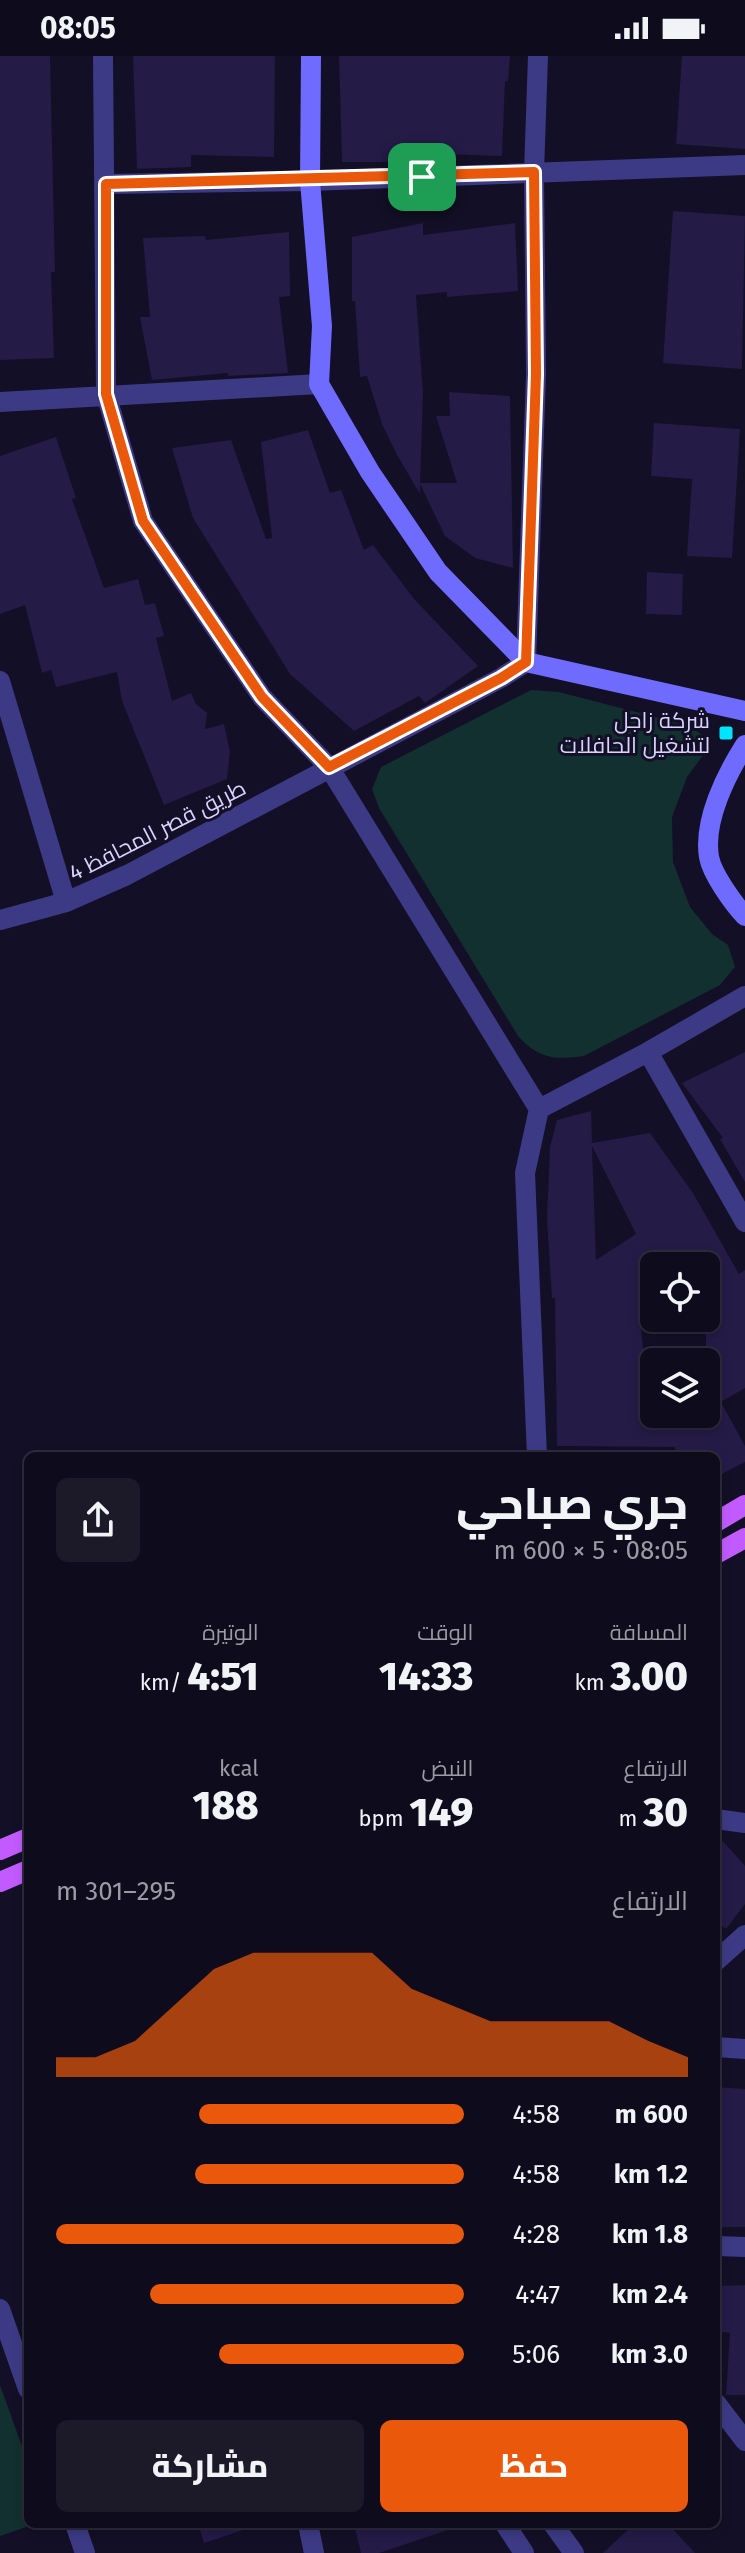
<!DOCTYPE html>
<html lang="ar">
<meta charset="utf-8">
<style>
:root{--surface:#0e0b1c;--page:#1c1929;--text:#f1f3f6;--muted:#9b9ba3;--line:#2e2b3b;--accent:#ea580c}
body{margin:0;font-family:"Fira Sans",Cairo,sans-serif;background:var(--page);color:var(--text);direction:rtl;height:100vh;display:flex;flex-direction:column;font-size:30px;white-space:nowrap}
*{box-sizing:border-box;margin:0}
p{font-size:26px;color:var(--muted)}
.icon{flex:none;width:44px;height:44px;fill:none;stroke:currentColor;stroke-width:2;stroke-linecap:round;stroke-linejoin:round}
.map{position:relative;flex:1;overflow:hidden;direction:ltr}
.side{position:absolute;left:24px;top:1396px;width:696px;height:1076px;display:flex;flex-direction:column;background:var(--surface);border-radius:12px;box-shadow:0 4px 12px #0003,0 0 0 2px var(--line);direction:rtl}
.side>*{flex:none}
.fabs{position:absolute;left:640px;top:1196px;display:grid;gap:16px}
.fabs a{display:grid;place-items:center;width:80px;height:80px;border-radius:12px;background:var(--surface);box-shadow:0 4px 12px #0003,0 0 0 2px var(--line);font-size:40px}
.pin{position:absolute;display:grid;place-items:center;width:68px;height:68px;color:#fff;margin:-34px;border-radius:16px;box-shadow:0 4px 12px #0006}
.round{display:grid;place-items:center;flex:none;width:84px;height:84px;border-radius:12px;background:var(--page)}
.head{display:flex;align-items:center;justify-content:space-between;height:136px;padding:0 32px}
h1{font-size:44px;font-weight:800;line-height:60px}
.metrics{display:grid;grid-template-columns:repeat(3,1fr);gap:12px;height:136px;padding:8px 32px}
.metrics div{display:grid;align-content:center}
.metrics b{font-size:40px;font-weight:800}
.metrics small{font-size:22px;font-weight:400}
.metrics p{font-size:22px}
.chart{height:224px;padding:16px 32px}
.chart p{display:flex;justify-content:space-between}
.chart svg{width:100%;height:144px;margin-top:8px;fill:var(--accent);opacity:.7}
.cta{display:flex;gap:16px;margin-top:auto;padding:16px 32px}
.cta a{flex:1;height:92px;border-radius:12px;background:var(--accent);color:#fff;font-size:32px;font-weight:800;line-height:92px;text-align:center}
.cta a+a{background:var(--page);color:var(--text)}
ul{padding:0 32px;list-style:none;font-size:26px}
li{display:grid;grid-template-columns:128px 96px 1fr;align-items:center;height:60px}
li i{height:20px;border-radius:10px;background:var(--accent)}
.status{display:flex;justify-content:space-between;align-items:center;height:56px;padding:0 40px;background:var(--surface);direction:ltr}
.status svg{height:22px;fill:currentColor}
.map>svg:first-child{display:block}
.green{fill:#12302f}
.building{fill:#241b47;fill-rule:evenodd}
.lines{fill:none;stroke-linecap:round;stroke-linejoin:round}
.street{stroke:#3d3a85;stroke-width:20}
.secondary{stroke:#6f6bff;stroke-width:20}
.primary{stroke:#c25bff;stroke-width:20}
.route-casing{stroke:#fff;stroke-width:16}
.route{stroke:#ea580c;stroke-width:10}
.poi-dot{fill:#00e5ff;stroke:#130f26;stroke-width:3}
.labels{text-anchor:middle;stroke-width:6;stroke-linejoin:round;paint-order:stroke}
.poi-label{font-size:22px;fill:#d9d4ff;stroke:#130f26;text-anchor:end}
.street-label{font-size:22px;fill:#d9d4ff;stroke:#130f26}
</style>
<div class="status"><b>08:05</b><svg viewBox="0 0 49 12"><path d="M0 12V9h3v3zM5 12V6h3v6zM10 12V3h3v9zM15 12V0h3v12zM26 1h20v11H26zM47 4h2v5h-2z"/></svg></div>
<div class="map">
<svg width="745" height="2497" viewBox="0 0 745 2497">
<rect width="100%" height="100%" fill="#130f26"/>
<!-- green -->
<path class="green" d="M531,634L559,636L690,670L703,680L704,698L687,721L672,761L673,806L690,851L712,878L728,889L735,911L720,929L584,1000C554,1004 539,1003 518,980L379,752L372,733L381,711Z
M0,2329L28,2407V2468H35L0,2480Z"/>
<!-- building -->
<path class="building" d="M0,0H50L55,216H51L54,302L0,304Z
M133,0H275L274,101L191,99V111L137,113Z
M339,0H510L508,25H505L502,100L412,97L413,106H342Z
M682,0H745V93L676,88Z
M673,155L745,160L742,313L663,307Z
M423,167V179L515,167L518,235L447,241V236L416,239L423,338L420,427H457L436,360H450L449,336L510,340L513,512L475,502L445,480L420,428V438L397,399L382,368L367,320L360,321L355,245H352V181Z
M289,176L290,240L279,241L288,317L228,320V317L152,324L140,261H150L143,182L205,180L206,184Z
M654,367L740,373L732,502L687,500L692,423L651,420Z
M308,374L330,437L341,434L364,494L373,489L415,544L478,610L425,647L419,640L354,675L290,618L193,462L172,392L231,384L266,483L272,482L261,386Z
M56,381L76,442L72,443L104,532L138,523L145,549L155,547L164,580L156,582L172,645L191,637L196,648L207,657L205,673L224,668L230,696L227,723L164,749L122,645L117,616L56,631L51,614L42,617L25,549L0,558V400Z
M647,516L683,518L682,559L646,558Z
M745,996V1126L720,1083L723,1082L682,1027Z
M591,1055L592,1087L650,1077L693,1137L739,1218L745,1214V1332L721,1346L745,1390V1406L716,1421V1400H676L675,1391L557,1390L555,1242H552L547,1162L550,1091L557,1064ZM592,1090L636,1178L596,1204ZM654,1210H706V1358H650L639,1254L654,1246Z
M723,1785L745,1810V1848L726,1873L716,1865V1795Z
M716,2031L745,2033V2171H716Z
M745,2229V2339H726L730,2277L716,2275V2230Z
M198,2468H251L252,2471L204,2487Z
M354,2468H456L457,2471L379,2497H361Z
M634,2468H668L695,2497H603Z"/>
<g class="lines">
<!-- street -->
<path class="street" d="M103,0L106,338L143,465L262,641L329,711L539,1053
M106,128L310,125L745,109
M0,346L319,328
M0,625L66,846
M0,864L66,846L127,819L501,622L526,606L536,318L534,116L538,0
M648,996L745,1166
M537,1400L525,1117L539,1053L648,996L745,940
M716,1763L745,1767
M716,1905L745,1879
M716,1991L745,1993
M716,2190L745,2191
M0,2253L28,2333
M716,2347L745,2385
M75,2468L85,2497
M308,2468L314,2497
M505,2468L524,2497
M553,2468L574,2497"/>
<!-- secondary -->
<path class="secondary" d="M311,0L310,125L322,270L319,328L370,416L438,516L526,606L745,655
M745,689C726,719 703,765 709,801C712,818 733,847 745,860"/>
<!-- primary -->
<path class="primary" d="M716,1466L745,1449
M716,1498L745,1482
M0,1794L28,1782
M0,1826L28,1814"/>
</g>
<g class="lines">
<!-- route casing -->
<g class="route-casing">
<path id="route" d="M534,116L536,318L526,606L501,622L329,711L262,641L143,465L106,338V128Z"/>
</g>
<!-- route -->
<use href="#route" class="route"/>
</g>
<!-- markers -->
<rect class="poi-dot" x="718" y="669" width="16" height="16" rx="4"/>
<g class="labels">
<!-- poi labels -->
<g class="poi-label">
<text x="710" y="672">شركة زاجل<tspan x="710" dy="25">لتشغيل الحافلات</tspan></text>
</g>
<!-- street labels -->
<g class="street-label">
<text transform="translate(157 774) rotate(-27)" y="8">طريق قصر المحافظ 4</text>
</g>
</g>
</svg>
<div class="fabs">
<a><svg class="icon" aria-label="locate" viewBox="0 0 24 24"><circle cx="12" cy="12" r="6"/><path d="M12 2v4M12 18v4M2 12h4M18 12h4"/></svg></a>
<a><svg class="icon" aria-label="layers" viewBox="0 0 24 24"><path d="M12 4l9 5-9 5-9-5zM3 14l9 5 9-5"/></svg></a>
</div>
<div class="pin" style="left:422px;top:121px;background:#1e9e55"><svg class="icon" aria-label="arrive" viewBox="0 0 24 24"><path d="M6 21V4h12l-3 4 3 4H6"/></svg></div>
<section class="side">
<div class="head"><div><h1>جري صباحي</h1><p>08:05 · 5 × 600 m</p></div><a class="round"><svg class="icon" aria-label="share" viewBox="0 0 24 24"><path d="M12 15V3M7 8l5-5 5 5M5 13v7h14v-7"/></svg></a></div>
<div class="metrics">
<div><p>المسافة</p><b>3.00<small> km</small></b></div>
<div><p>الوقت</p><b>14:33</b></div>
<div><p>الوتيرة</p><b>4:51<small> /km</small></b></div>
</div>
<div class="metrics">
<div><p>الارتفاع</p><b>30<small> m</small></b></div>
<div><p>النبض</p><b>149<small> bpm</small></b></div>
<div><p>kcal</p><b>188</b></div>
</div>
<div class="chart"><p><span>الارتفاع</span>295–301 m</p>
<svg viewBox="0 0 160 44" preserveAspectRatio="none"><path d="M0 44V38L10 38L20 33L30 22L40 11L50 6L60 6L70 6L80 6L90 17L100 22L110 27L120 27L130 27L140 27L150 33L160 38V44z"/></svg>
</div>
<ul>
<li><b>600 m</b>4:58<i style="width:65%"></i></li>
<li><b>1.2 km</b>4:58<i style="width:66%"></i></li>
<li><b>1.8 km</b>4:28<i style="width:100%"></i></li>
<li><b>2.4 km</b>4:47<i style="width:77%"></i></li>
<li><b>3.0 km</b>5:06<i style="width:60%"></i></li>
</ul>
<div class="cta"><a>حفظ</a><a>مشاركة</a></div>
</section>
</div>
